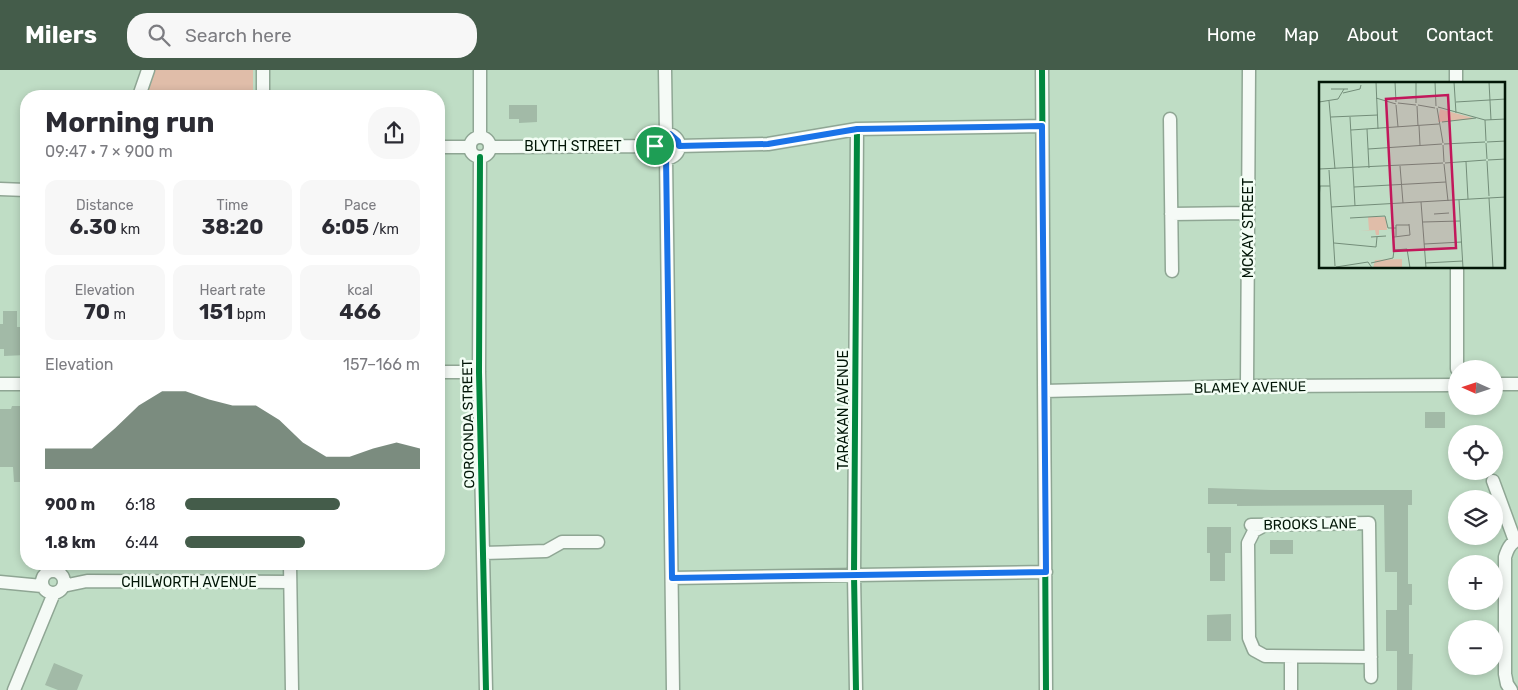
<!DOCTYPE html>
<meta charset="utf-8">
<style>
:root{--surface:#fff;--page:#f7f7f7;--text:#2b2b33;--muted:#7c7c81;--accent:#445c4a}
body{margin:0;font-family:Rubik,sans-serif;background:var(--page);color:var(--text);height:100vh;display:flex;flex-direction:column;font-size:19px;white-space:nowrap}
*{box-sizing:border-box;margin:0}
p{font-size:16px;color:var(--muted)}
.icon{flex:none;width:28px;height:28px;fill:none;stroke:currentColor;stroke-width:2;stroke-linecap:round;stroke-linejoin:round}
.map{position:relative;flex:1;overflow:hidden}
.sheet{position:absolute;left:20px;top:20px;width:425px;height:480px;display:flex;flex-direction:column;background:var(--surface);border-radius:20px;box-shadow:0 2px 8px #0003}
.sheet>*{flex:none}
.needle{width:32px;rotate:273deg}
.controls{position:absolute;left:1448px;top:290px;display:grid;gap:10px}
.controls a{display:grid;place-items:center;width:55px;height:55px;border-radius:50%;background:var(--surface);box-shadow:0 2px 8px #0003;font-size:25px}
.pin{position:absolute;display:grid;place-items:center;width:42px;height:42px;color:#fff;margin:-21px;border:2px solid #fff;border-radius:50%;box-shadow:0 1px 5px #0007}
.round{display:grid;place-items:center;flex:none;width:52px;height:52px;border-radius:20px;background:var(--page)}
.overview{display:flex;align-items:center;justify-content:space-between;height:85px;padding:0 25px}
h1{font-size:28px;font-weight:700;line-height:38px}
.stats{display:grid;grid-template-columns:repeat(3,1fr);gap:8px;height:85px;padding:5px 25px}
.stats div{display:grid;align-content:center;border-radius:12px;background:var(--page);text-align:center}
.stats b{font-size:21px;font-weight:700}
.stats small{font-size:14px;font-weight:400}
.stats p{font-size:14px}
.chart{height:140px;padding:10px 25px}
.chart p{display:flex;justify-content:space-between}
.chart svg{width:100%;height:90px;margin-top:5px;fill:var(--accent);opacity:.7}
ul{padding:0 25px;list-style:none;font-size:16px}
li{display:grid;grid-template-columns:80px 60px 1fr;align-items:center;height:38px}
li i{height:12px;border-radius:6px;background:var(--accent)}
header{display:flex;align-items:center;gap:30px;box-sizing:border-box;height:70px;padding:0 25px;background:var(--accent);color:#fff}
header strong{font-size:24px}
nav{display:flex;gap:28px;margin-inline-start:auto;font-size:18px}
.search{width:350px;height:45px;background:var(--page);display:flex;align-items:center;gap:12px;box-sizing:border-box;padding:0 18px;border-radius:20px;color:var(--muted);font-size:19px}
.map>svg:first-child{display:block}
.green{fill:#e0bda9}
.building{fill:#a2baa7}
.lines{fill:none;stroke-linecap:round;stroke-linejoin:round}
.minor-casing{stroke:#8fa694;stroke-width:15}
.minor{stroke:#f5faf6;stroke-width:12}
.cycleway-casing{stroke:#f3fef5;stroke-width:9}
.cycleway{stroke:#00873e;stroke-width:6}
.route-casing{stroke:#fff;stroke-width:10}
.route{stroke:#1a73e8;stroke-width:6}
.labels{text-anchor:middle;stroke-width:5;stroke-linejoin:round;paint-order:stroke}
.street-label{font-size:14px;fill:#021607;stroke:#f3fef5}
.inset-road{fill:none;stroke:#738d79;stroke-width:1}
.view{fill:#c2185b;fill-opacity:0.15;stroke:#c2185b;stroke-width:2.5}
.inset-edge{fill:none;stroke:#021607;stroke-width:2.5}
</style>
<header>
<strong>Milers</strong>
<div class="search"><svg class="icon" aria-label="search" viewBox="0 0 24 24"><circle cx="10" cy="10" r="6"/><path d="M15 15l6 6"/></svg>Search here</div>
<nav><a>Home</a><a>Map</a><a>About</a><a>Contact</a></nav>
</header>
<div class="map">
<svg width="1518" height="620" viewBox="0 0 1518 620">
<rect width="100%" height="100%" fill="#bfddc5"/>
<!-- green -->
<path class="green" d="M155,0H253V26H146Z"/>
<!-- building -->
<path class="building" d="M509,35H537V52L519,53V49H509Z
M3,241H17V257H26V285L4,286V279H0V254H3Z
M12,336H26V412H14L13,397H0V339H11Z
M1425,342H1445V358H1425Z
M1208,418L1271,420H1412V435H1408V514H1412V535H1409V584H1413L1412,620H1397V581H1386V540H1397V502H1385L1384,435L1237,436V434H1208Z
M1207,457H1231V483H1225V511H1210V483H1207Z
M1270,470H1293V484H1270Z
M1231,544V571H1207V545Z
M54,593L83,605L77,620H58L45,615Z"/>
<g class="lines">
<!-- minor casing -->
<g class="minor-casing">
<path id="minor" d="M263,0V26
M480,0V67
M665,0L666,64
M1042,0L1046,620
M1456,0V14
M139,26L148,0
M1170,49L1172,201
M655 76a12 12 0 1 1 24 0a12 12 0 1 1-24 0Z
M470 77a10 10 0 1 1 20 0a10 10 0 1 1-20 0Z
M679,76L768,74L857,59L1042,56
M439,77H470
M491,77L655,76
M480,87L479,302L486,620
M666,87L673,620
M0,119L26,120
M1171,144L1248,143
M1457,299V198
M439,302H479
M0,314H26
M1494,314H1518
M1247,316L1249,0
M1044,321L1247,316L1456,315
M1493,411L1515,471
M1251,455L1369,453L1371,607
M1265,455L1254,461L1248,473L1249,568L1254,580L1265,586L1371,587
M483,483L546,481L562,472H598
M290,494L292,620
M42 512a11 11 0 1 1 22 0a11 11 0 1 1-22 0Z
M672,508L1046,502
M0,512L42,516
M63,516L87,511L290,512
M1291,587V620
M14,620L54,523
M856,620L854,505L857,59
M1511,620L1507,614L1505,604V487C1507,480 1510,472 1518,470"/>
</g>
<!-- minor -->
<use href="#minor" class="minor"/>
<!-- cycleway casing -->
<g class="cycleway-casing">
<path id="cycleway" d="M1042,0L1046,620
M480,87L479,302L486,620
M856,620L854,505L857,59"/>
</g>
<!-- cycleway -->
<use href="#cycleway" class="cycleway"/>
</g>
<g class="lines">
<!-- route casing -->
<g class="route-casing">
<path id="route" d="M1042,56L1046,502L672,508L666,87C649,82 653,63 670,64L678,71L679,76L768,74L857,59Z"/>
</g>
<!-- route -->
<use href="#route" class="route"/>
</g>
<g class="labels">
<!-- street labels -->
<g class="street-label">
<text x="573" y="81">BLYTH STREET</text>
<text transform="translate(1248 158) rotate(-90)" y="5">MCKAY STREET</text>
<text transform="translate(1250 317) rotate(-1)" y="5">BLAMEY AVENUE</text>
<text transform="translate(843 340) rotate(-90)" y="5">TARAKAN AVENUE</text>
<text transform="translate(468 354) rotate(-91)" y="5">CORCONDA STREET</text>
<text transform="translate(1310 454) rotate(-1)" y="5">BROOKS LANE</text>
<text x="189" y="517">CHILWORTH AVENUE</text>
</g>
</g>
<!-- overview -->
<g transform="translate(1319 12)">
<rect width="186" height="186" fill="#bfddc5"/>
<path d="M121,27L154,36L155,37L119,40ZM49,135H67L68,148H60V153H57L56,148L42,149L50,148ZM83,177V186H54L56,178Z" fill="#e0bda9"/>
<path class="inset-road" d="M57,0L59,47M76,0L77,20M97,0V21M116,0L117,24M135,0L137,31M170,0L172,38M12,7H29M24,11L41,7L42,3M57,16L77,22M10,19L16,87M0,20L19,17L25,7M137,20L187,17M79,21L97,23M77,23L79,45M99,23L116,26M98,24L99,44M119,25L166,38L187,37M118,26L124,61M12,35L59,33M31,35L36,124M166,38L167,59M123,40L157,36M100,44L101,63M48,47L50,86M32,48L120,42M168,60L187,59M167,61L168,77M125,62L166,60M124,63L125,80M49,67L123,62M169,78L187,77M168,79L170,114M147,80L149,117M126,81L167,78M125,82L129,119M81,84L84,121M0,87L124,81M10,88L16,184M35,105L127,100M170,116L174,186M0,118L1,104H11M140,118L144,186M102,120L107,186M12,125L187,115M115,132L130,131M31,136L66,134L69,146H77M104,140L141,139M77,154V143H90M52,155L67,154M75,155L91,153L90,142M15,161L57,165L58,155M105,162L143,160M52,181L74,176L75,168L88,167L91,186M106,181L144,179M17,185L49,180L53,186"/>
<path class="view" d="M129,13L137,166L75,169L67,17Z"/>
<rect width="186" height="186" class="inset-edge"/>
</g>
</svg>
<div class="controls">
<a><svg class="needle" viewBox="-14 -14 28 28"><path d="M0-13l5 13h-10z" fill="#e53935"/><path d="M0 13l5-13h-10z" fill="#7c7c81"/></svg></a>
<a><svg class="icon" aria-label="locate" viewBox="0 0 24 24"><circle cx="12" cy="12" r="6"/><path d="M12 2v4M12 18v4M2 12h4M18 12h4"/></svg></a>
<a><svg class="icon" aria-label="layers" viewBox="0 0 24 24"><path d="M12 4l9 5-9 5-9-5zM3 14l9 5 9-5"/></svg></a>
<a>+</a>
<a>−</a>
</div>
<div class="pin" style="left:655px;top:76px;background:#1e9e55"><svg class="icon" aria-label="arrive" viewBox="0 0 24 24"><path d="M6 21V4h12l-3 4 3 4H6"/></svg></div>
<section class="sheet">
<div class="overview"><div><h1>Morning run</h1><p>09:47 · 7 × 900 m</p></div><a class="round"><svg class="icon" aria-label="share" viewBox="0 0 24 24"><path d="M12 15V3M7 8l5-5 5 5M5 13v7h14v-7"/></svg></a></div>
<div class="stats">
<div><p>Distance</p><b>6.30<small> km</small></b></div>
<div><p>Time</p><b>38:20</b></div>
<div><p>Pace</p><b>6:05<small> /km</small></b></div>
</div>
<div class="stats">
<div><p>Elevation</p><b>70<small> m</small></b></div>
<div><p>Heart rate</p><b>151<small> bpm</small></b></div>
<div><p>kcal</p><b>466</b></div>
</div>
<div class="chart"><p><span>Elevation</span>157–166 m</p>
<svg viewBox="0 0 160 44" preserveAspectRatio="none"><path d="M0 44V34L10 34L20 34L30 24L40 13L50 6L60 6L70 10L80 13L90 13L100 20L110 31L120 38L130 38L140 34L150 31L160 34V44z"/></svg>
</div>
<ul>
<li><b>900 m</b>6:18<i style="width:66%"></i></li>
<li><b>1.8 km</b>6:44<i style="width:51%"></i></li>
</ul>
</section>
</div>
